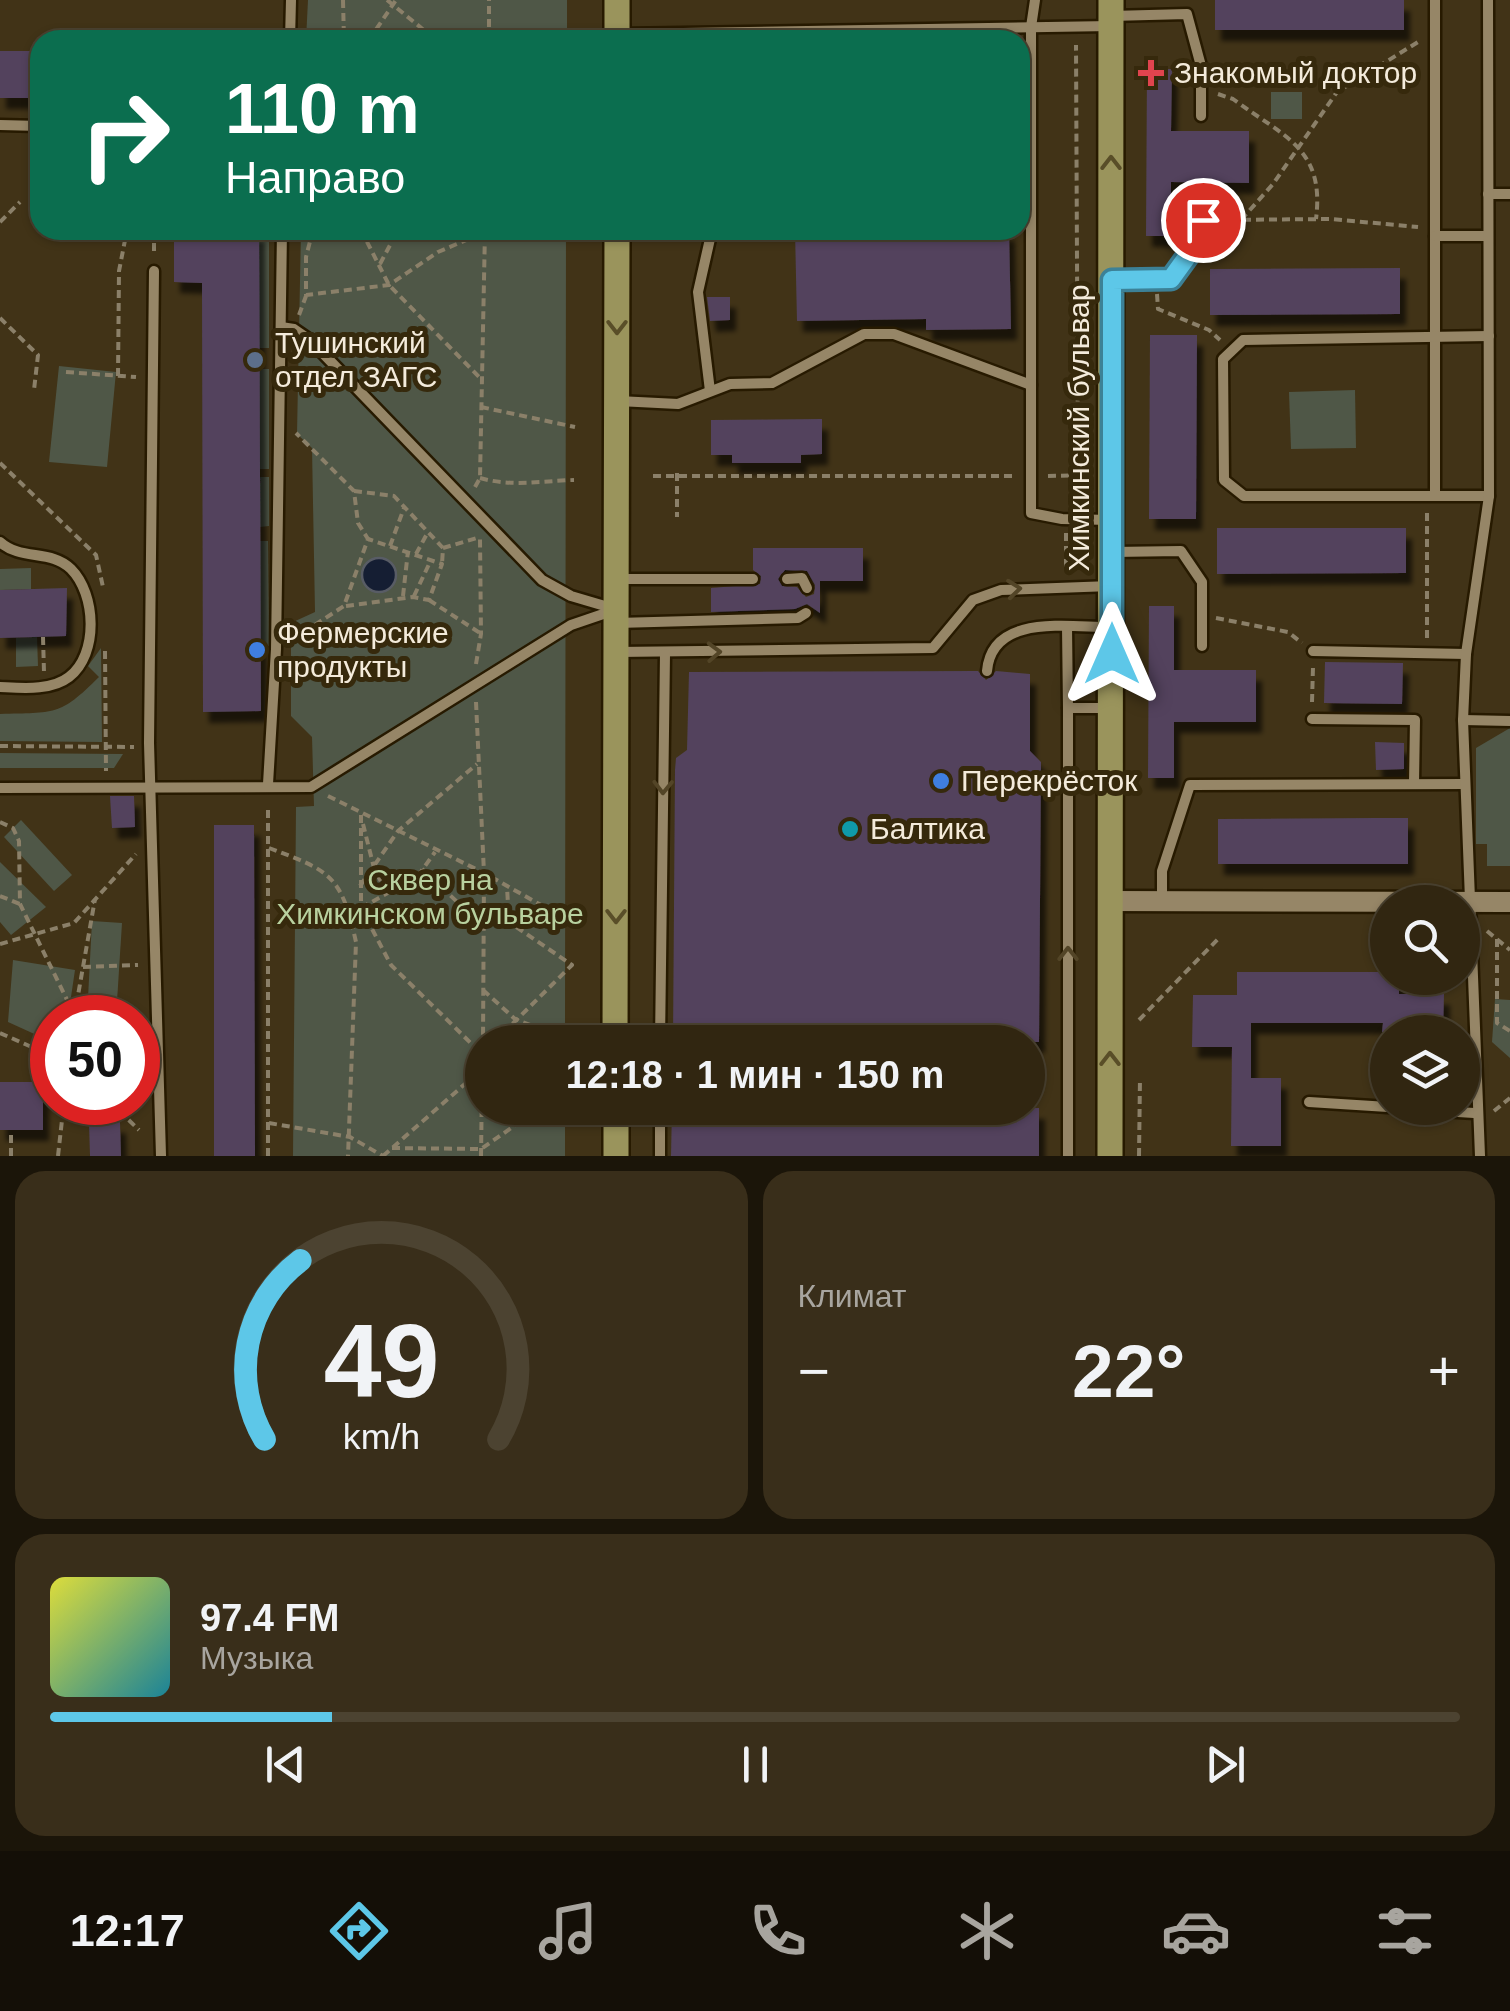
<!DOCTYPE html>
<html lang="ru">
<head>
<meta charset="utf-8">
<style>
  body { margin:0; font-family:Arial,sans-serif; background:#392e1a; color:#f1f3f6; height:100vh; display:flex; flex-direction:column; font-size:38px; white-space:nowrap }
  * { box-sizing:border-box; margin:0 }
  p { font-size:32px; color:#a8a59f }
  .icon { flex:none; width:55px; height:55px; fill:none; stroke:currentColor; stroke-width:2; stroke-linecap:round; stroke-linejoin:round }
  .map { position:relative; height:1156px; overflow:hidden }
  .drawer { display:flex; flex-direction:column; gap:15px; padding:15px; background:#1b1509; flex:1 }
  .drawer>* { flex:none }
  .banner { position:absolute; left:30px; top:30px; width:1000px; height:210px; border-radius:30px; box-shadow:0 2px 8px #0004,0 0 0 2px #4c4331; background:#0b6e4f; color:#fff; overflow:hidden }
  .controls { position:absolute; left:1370px; top:885px; display:grid; gap:20px }
  .controls a { display:grid; place-items:center; width:110px; height:110px; border-radius:50%; background:#312611; box-shadow:0 2px 8px #0004,0 0 0 2px #4c4331; font-size:50px }
  .speed { position:absolute; left:30px; top:995px; display:flex; gap:20px; font-size:50px; font-weight:700; text-align:center }
  .speed>* { display:grid; place-content:center; width:130px; height:130px; border-radius:50%; background:#312611; box-shadow:0 2px 8px #0004,0 0 0 2px #4c4331; line-height:1 }
  .speed .limit { border:15px solid #d22; background:#fff; color:#111 }
  .pin { position:absolute; display:grid; place-items:center; width:85px; height:85px; color:#fff; margin:-42px; border:5px solid #fff; border-radius:50%; box-shadow:0 2px 10px #0007 }
  .me { position:absolute; width:110px; margin:-55px; rotate:0deg; stroke-linejoin:round; filter:drop-shadow(0 0 8px #0008) }
  .turn { display:flex; align-items:center; gap:35px; height:210px; padding:0 30px; font-size:45px }
  .turn .icon { width:130px; height:130px; stroke-width:2.5 }
  .turn b { display:block; font-size:70px; line-height:85px }
  .big { font-size:75px; font-weight:700; line-height:1.1 }
  .drawer .widget { flex:1; display:flex; flex-direction:column; justify-content:center; gap:15px; min-width:0; padding:0 35px; border-radius:30px; background:#392e1a }
  .drawer .dial { align-items:center; gap:0 }
  .dial svg { height:260px; overflow:visible; fill:none; stroke:#4c4331; stroke-width:7; stroke-linecap:round; text-anchor:middle }
  .dial text { fill:#f1f3f6; stroke:none }
  .song { display:flex; align-items:center; gap:30px }
  .cover { width:120px; height:120px; border-radius:15px; background:linear-gradient(135deg,hsl(60 70% 55%),hsl(190 70% 35%)) }
  .played { height:10px; border-radius:5px; background:linear-gradient(90deg,#5dc7e8 20%,#4c4331 20%) }
  .keys { display:flex; justify-content:space-around; direction:ltr }
  .heat { display:flex; justify-content:space-between; align-items:center; font-size:55px; direction:ltr }
  .drawer .tiles { flex:1; display:grid; gap:15px; grid-template-columns:1fr 1fr }
  .widget:last-child { grid-column:span 2 }
  .trip { position:absolute; left:465px; top:1025px; width:580px; height:100px; border-radius:50px; background:#312611; box-shadow:0 2px 8px #0004,0 0 0 2px #4c4331; font-weight:700; line-height:100px; text-align:center }
  .menu { display:flex; height:160px; justify-content:space-around; align-items:center; background:#140f07; color:#a8a59f }
  .menu .icon { width:70px; height:70px }
  .menu .active { color:#5dc7e8 }
  .menu b { font-size:45px; color:#f1f3f6 }
  .map>svg:first-child { display:block }
  .green { fill:#4f5747 }
  .water { fill:#151e33; stroke:#585c65; stroke-width:2.5 }
  .building { fill:#52435d; fill-rule:evenodd; filter:url(#shadow) }
  .lines { fill:none; stroke-linecap:round; stroke-linejoin:round }
  .service-casing { stroke:#271a00; stroke-width:15 }
  .minor-casing { stroke:#271a00; stroke-width:25 }
  .secondary-casing { stroke:#271a00; stroke-width:30 }
  .path { stroke:#8b8069; stroke-width:4; stroke-dasharray:8 5; stroke-linecap:butt }
  .service { stroke:#968667; stroke-width:10 }
  .minor { stroke:#968667; stroke-width:20 }
  .secondary { stroke:#9a945c; stroke-width:25 }
  .oneway { stroke:#594e28 }
  .oneway2 { stroke:#534527 }
  .route-casing { stroke:#3c8197; stroke-width:25 }
  .route { stroke:#5dc7e8; stroke-width:18 }
  .health-dot { fill:#e0444e; stroke:#36290c; stroke-width:4 }
  .service-dot { fill:#5c6f8a; stroke:#36290c; stroke-width:4 }
  .shop-dot { fill:#3f7fe0; stroke:#36290c; stroke-width:4 }
  .culture-dot { fill:#0f9aa8; stroke:#36290c; stroke-width:4 }
  .labels { text-anchor:middle; stroke-width:10; stroke-linejoin:round; paint-order:stroke }
  .poi-label { font-size:30px; fill:#f4ebdb; stroke:#36290c; text-anchor:start }
  .street-label { font-size:30px; fill:#f4ebdb; stroke:#36290c }
  .park-label { font-size:30px; fill:#b8d19f; stroke:#36290c }
</style>
</head>
<body>
<div class="map">
<svg width="1510" height="1156" viewBox="0 0 1510 1156">
  <defs>
    <filter id="shadow"><feDropShadow dx="6" dy="11" stdDeviation="2.5" flood-color="#0009"/></filter>
  </defs>
  <rect width="100%" height="100%" fill="#413317"/>
  <g class="green">
    <polygon points="308,0 567,0 567,40 306,40"/>
    <rect x="1271" y="92" width="31" height="27"/>
    <rect x="259" y="230" width="10" height="118"/>
    <polygon points="301,230 566,230 565,1042 482,1042 482,1108 565,1108 565,1156 293,1156 296,807 314,806 312,737 291,716 291,623 315,612 312,448 297,434"/>
    <polygon points="59,366 116,372 107,467 49,462"/>
    <polygon points="259,369 269,369 269,469 260,469"/>
    <polygon points="1355,390 1356,448 1291,449 1289,392"/>
    <polygon points="260,477 269,477 269,526 260,527"/>
    <polygon points="260,541 268,541 269,646 260,646"/>
    <polygon points="31,568 31,589 0,590 0,569"/>
    <polygon points="37,637 38,666 16,667 16,638"/>
    <path d="M 101,648 L 102,742 L 0,741 L 0,714 C 55,712 59,717 99,677 L 88,666 Z"/>
    <polygon points="1510,728 1510,866 1487,866 1487,844 1476,844 1476,748"/>
    <polygon points="0,753 123,754 114,768 0,768"/>
    <polygon points="21,820 72,875 54,891 4,837"/>
    <polygon points="0,862 46,907 11,935 0,922"/>
    <polygon points="92,921 122,923 116,1017 87,1017"/>
    <polygon points="13,960 75,970 68,1017 52,1018 52,1042 8,1022"/>
    <polygon points="1495,999 1510,1000 1510,1058 1492,1042"/>
  </g>
  <circle class="water" cx="379" cy="575" r="17"/>
  <g class="building">
    <rect x="1215" y="0" width="189" height="30"/>
    <rect x="0" y="51" width="40" height="47"/>
    <polygon points="1147,69 1172,69 1171,131 1249,131 1249,183 1171,182 1171,236 1146,236"/>
    <polygon points="174,230 259,230 261,711 203,712 202,283 174,282"/>
    <polygon points="795,230 1009,230 1011,329 926,330 926,319 797,321"/>
    <polygon points="1400,268 1400,314 1210,315 1210,269"/>
    <polygon points="707,297 730,297 730,320 710,321"/>
    <polygon points="1150,335 1197,335 1196,519 1149,519"/>
    <polygon points="822,419 822,454 801,455 801,463 732,463 732,455 711,455 711,420"/>
    <polygon points="1217,528 1406,528 1406,573 1217,574"/>
    <path d="M 753,548 L 863,548 L 863,581 L 820,581 L 820,613 L 807,604 L 795,609 L 711,612 L 711,588 L 760,584 L 761,576 L 753,570 ZM 785,570 L 807,571 L 815,585 L 814,594 L 806,597 L 797,587 L 782,586 L 778,579 Z"/>
    <polygon points="67,588 66,636 0,638 0,590"/>
    <polygon points="1149,606 1174,606 1174,670 1256,670 1256,722 1174,722 1174,778 1148,778"/>
    <polygon points="1325,662 1403,663 1402,704 1324,703"/>
    <polygon points="978,671 986,680 996,671 1030,674 1030,751 1041,762 1039,1042 673,1042 675,770 676,758 687,750 689,672"/>
    <polygon points="1375,742 1404,743 1404,769 1376,770"/>
    <polygon points="110,796 134,796 135,827 112,828"/>
    <polygon points="1376,818 1408,818 1408,864 1218,864 1218,819"/>
    <polygon points="214,825 254,825 255,1156 214,1156"/>
    <polygon points="1237,972 1388,972 1388,978 1399,978 1399,994 1444,994 1443,1032 1382,1032 1383,1023 1251,1023 1251,1078 1281,1078 1281,1146 1231,1146 1232,1047 1192,1047 1193,995 1237,995"/>
    <rect x="0" y="1082" width="43" height="48"/>
    <polygon points="672,1108 1039,1108 1039,1156 671,1156"/>
    <polygon points="120,1122 121,1156 90,1156 89,1123"/>
  </g>
  <g class="lines">
    <g class="service-casing">
      <g id="service">
        <polyline points="1035,0 1031,27 1031,513 1062,519 1112,520"/>
        <polyline points="1435,0 1435,494"/>
        <polyline points="1111,16 1187,14 1201,66 1201,116"/>
        <polyline points="618,34 1111,26"/>
        <polyline points="290,40 291,0"/>
        <polyline points="0,125 40,126"/>
        <polyline points="1488,194 1510,194"/>
        <polyline points="1435,236 1488,236"/>
        <polyline points="154,271 149,743 161,1156"/>
        <polyline points="1112,280 1171,279 1191,250 1203,220"/>
        <polyline points="281,327 294,329 310,340 542,580 571,596 615,609"/>
        <polyline points="1489,336 1243,340 1223,359 1224,480 1244,496 1489,496"/>
        <polyline points="710,391 698,292 712,230"/>
        <polyline points="618,401 678,404 730,384 772,383 864,334 894,334 1031,385"/>
        <path d="M 0,542 C 21,561 51,549 71,569 C 96,594 99,654 69,677 C 51,691 22,688 0,687"/>
        <polyline points="1113,552 1181,551 1202,582 1202,646"/>
        <polyline points="619,579 753,579"/>
        <polyline points="787,579 802,578 807,588"/>
        <polyline points="617,623 798,618 806,613"/>
        <polyline points="1067,627 1068,708"/>
        <polyline points="1313,651 1466,654"/>
        <polyline points="617,652 933,648 973,600 1001,590 1111,586"/>
        <path d="M 987,671 C 992,614 1066,627 1109,627"/>
        <polyline points="1312,719 1415,720 1414,783"/>
        <polyline points="1463,720 1510,721"/>
        <polyline points="268,784 276,649 282,230"/>
        <polyline points="0,788 311,787 571,625 615,610"/>
        <polyline points="1162,901 1162,871 1190,785 1464,784"/>
        <polyline points="660,1042 665,654"/>
        <polyline points="1309,1102 1388,1107"/>
        <polyline points="1394,1108 1474,1113"/>
        <polyline points="660,1156 660,1108"/>
        <polyline points="1068,1156 1068,708 1110,708"/>
        <polyline points="1480,1156 1463,720 1466,654 1489,496 1488,0"/>
      </g>
    </g>
    <g class="minor-casing">
      <polyline id="minor" points="1111,901 1510,902"/>
    </g>
    <g class="secondary-casing">
      <g id="secondary">
        <polyline points="617,40 617,0"/>
        <polyline points="615,1042 617,230"/>
        <polyline points="616,1156 616,1108"/>
        <polyline points="1110,1156 1111,0"/>
      </g>
    </g>
    <g class="path">
      <polyline points="343,0 344,40"/>
      <polyline points="387,0 436,40"/>
      <polyline points="369,40 396,0"/>
      <polyline points="489,40 489,0"/>
      <polyline points="1215,81 1351,80"/>
      <path d="M 1218,94 L 1233,99 C 1284,137 1325,148 1316,219"/>
      <polyline points="1217,220 1331,219 1418,227"/>
      <polyline points="1241,220 1273,184 1337,92 1418,42"/>
      <polyline points="0,222 20,202"/>
      <polyline points="154,230 154,255"/>
      <polyline points="313,230 306,257 306,295 389,285 438,252 485,232"/>
      <polyline points="361,230 389,285 482,380"/>
      <polyline points="454,230 459,241"/>
      <polyline points="380,264 398,230"/>
      <polyline points="1157,294 1158,309 1209,330 1220,340"/>
      <polyline points="299,315 306,296"/>
      <polyline points="0,318 38,355 34,390"/>
      <polyline points="66,372 136,377"/>
      <polyline points="118,376 119,271 127,230"/>
      <polyline points="481,407 575,427"/>
      <polyline points="0,463 96,555 103,587"/>
      <polyline points="677,473 677,517"/>
      <polyline points="653,476 1013,476"/>
      <polyline points="1048,476 1088,475"/>
      <path d="M 480,478 C 512,487 540,481 574,480"/>
      <polyline points="475,487 480,478 485,230"/>
      <polyline points="354,491 394,496 443,548 442,564"/>
      <polyline points="1072,505 1078,476 1076,45"/>
      <polyline points="1427,513 1427,638"/>
      <polyline points="390,546 404,508"/>
      <polyline points="443,548 477,538"/>
      <polyline points="416,554 428,532"/>
      <polyline points="1066,567 1066,533"/>
      <polyline points="403,596 408,551"/>
      <polyline points="414,596 431,560"/>
      <polyline points="429,600 480,633"/>
      <polyline points="346,606 413,597 429,600 442,564 368,539"/>
      <polyline points="1216,618 1288,632 1302,643"/>
      <polyline points="43,637 44,672"/>
      <polyline points="293,639 344,606 368,539 358,523 354,491 296,433"/>
      <polyline points="105,651 106,771"/>
      <polyline points="476,664 481,634 480,539"/>
      <polyline points="476,702 484,873 483,1042"/>
      <polyline points="1312,702 1313,667"/>
      <polyline points="0,746 134,747"/>
      <polyline points="328,796 484,873 573,923"/>
      <polyline points="361,815 361,908 391,965 482,1054"/>
      <polyline points="0,822 13,828 19,841 20,904 74,1014"/>
      <polyline points="363,824 374,868 387,893"/>
      <path d="M 269,848 C 330,871 341,874 356,942 L 348,1156"/>
      <polyline points="422,869 483,926"/>
      <polyline points="360,886 398,831 477,764"/>
      <polyline points="0,896 20,904"/>
      <polyline points="361,908 418,876 435,852"/>
      <polyline points="1487,931 1510,950"/>
      <polyline points="1497,939 1497,1023 1510,1031"/>
      <polyline points="0,944 74,923 136,854"/>
      <polyline points="83,967 138,965"/>
      <polyline points="483,990 515,1019 573,1042"/>
      <polyline points="74,1018 95,899"/>
      <polyline points="1139,1020 1218,939"/>
      <polyline points="0,1033 52,1056"/>
      <polyline points="494,1042 572,965 509,922 507,887"/>
      <polyline points="110,1102 139,1130"/>
      <polyline points="1494,1111 1510,1098"/>
      <polyline points="269,1123 350,1137 383,1156"/>
      <polyline points="392,1148 481,1149 540,1108"/>
      <polyline points="11,1156 11,1130"/>
      <polyline points="58,1156 64,1102"/>
      <polyline points="268,1156 268,806"/>
      <polyline points="383,1156 482,1069"/>
      <polyline points="481,1156 482,1084"/>
      <polyline points="1139,1156 1140,1078"/>
    </g>
    <use href="#service" class="service"/>
    <use href="#minor" class="minor"/>
    <use href="#secondary" class="secondary"/>
  </g>
  <defs><path id="oneway-chevron" d="M-2-3.5L2.5 0L-2 3.5" fill="none" stroke-width="1.6" stroke-linecap="round" stroke-linejoin="round" transform="scale(2.5)"/></defs>
  <g class="oneway">
    <use href="#oneway-chevron" transform="translate(1111 163) rotate(-90)"/>
    <use href="#oneway-chevron" transform="translate(617 327) rotate(90)"/>
    <use href="#oneway-chevron" transform="translate(616 916) rotate(90)"/>
    <use href="#oneway-chevron" transform="translate(1110 1059) rotate(-90)"/>
  </g>
  <g class="oneway2">
    <use href="#oneway-chevron" transform="translate(1014 589) rotate(-6)"/>
    <use href="#oneway-chevron" transform="translate(714 652) rotate(-2)"/>
    <use href="#oneway-chevron" transform="translate(663 787) rotate(91)"/>
    <use href="#oneway-chevron" transform="translate(1068 954) rotate(-90)"/>
  </g>
  <g class="lines">
    <g class="route-casing">
      <polyline id="route" points="1112,654 1112,280 1171,279 1192,250 1203,220"/>
    </g>
    <use href="#route" class="route"/>
  </g>
  <path class="health-dot" d="M1146 58h10v10h10v10h-10v10h-10v-10h-10v-10h10z"/>
  <circle class="service-dot" cx="255" cy="360" r="10"/>
  <g class="shop-dot">
    <circle cx="257" cy="650" r="10"/>
    <circle cx="941" cy="781" r="10"/>
  </g>
  <circle class="culture-dot" cx="850" cy="829" r="10"/>
  <g class="labels">
    <g class="poi-label">
      <text x="1174" y="83">Знакомый доктор</text>
      <text x="275" y="353">Тушинский<tspan x="275" dy="34">отдел ЗАГС</tspan></text>
      <text x="277" y="643">Фермерские<tspan x="277" dy="34">продукты</tspan></text>
      <text x="961" y="791">Перекрёсток</text>
      <text x="870" y="839">Балтика</text>
    </g>
    <g class="street-label">
      <text transform="translate(1079 428) rotate(-90)" y="10">Химкинский бульвар</text>
    </g>
    <g class="park-label">
      <text x="430" y="890">Сквер на<tspan x="430" dy="34">Химкинском бульваре</tspan></text>
    </g>
  </g>
</svg>
<div class="controls">
<a><svg class="icon" aria-label="search" viewBox="0 0 24 24"><circle cx="10" cy="10" r="6"/><path d="M15 15l6 6"/></svg></a>
<a><svg class="icon" aria-label="layers" viewBox="0 0 24 24"><path d="M12 4l9 5-9 5-9-5zM3 14l9 5 9-5"/></svg></a>
</div>
<div class="speed"><div class="limit">50</div></div>
<div class="pin" style="left:1203px;top:220px;background:#d93025"><svg class="icon" aria-label="arrive" viewBox="0 0 24 24"><path d="M6 21V4h12l-3 4 3 4H6"/></svg></div>
<svg class="me" style="left:1112px;top:654px" viewBox="-20 -20 40 40"><path d="M0-17L14 15 0 8-14 15z" fill="#5dc7e8" stroke="#fff" stroke-width="4"/></svg>
<div class="trip">12:18 · 1 мин · 150 m</div>
<div class="banner">
<div class="turn"><svg class="icon" aria-label="right" viewBox="0 0 24 24"><path d="M7 20v-9h11M14 6l5 5-5 5"/></svg><div><b>110 m</b>Направо</div></div>
</div>
</div>
<section class="drawer">
<div class="tiles">
<div class="widget dial"><svg viewBox="0 0 100 80">
<path d="M14 69A42 42 0 1 1 86 69"/>
<path d="M14 69A42 42 0 0 1 25 14" stroke="#5dc7e8"/>
<text x="50" y="56" font-size="32" font-weight="700">49</text>
<text x="50" y="72" font-size="11">km/h</text>
</svg></div>
<div class="widget"><p>Климат</p>
<div class="heat"><a>−</a><b class="big">22°</b><a>+</a></div>
</div>
<div class="widget">
<div class="song"><i class="cover"></i><div><b>97.4 FM</b><p>Музыка</p></div></div>
<div class="played"></div>
<div class="keys"><svg class="icon" aria-label="previous" viewBox="0 0 24 24"><path d="M18 5L8 12l10 7zM5 5v14"/></svg><svg class="icon" aria-label="pause" viewBox="0 0 24 24"><path d="M8 5v14M16 5v14"/></svg><svg class="icon" aria-label="next" viewBox="0 0 24 24"><path d="M6 5l10 7-10 7zM19 5v14"/></svg></div>
</div>
</div>
</section>
<nav class="menu">
<b>12:17</b>
<svg class="icon active" aria-label="directions" viewBox="0 0 24 24"><path d="M12 3l9 9-9 9-9-9zM9 14v-3h6M13 9l2 2-2 2"/></svg>
<svg class="icon" aria-label="music" viewBox="0 0 24 24"><path d="M9 18V5l10-2v13"/><circle cx="6" cy="18" r="3"/><circle cx="16" cy="16" r="3"/></svg>
<svg class="icon" aria-label="phone" viewBox="0 0 24 24"><path d="M5 4h4l2 5-3 2q2 4 5 5l2-3 5 2v4C11 20 4 13 5 4z"/></svg>
<svg class="icon" aria-label="climate" viewBox="0 0 24 24"><path d="M12 3v18M4 7l16 10M4 17L20 7"/></svg>
<svg class="icon" aria-label="car" viewBox="0 0 24 24"><path d="M5 17H2v-5l4-1 3-4h7l3 4 3 1v5h-3M9 17h6M6 11h13"/><circle cx="7" cy="17" r="2"/><circle cx="17" cy="17" r="2"/></svg>
<svg class="icon" aria-label="filters" viewBox="0 0 24 24"><path d="M4 7h16M4 17h16"/><circle cx="9" cy="7" r="2"/><circle cx="15" cy="17" r="2"/></svg>
</nav>
</body>
</html>
